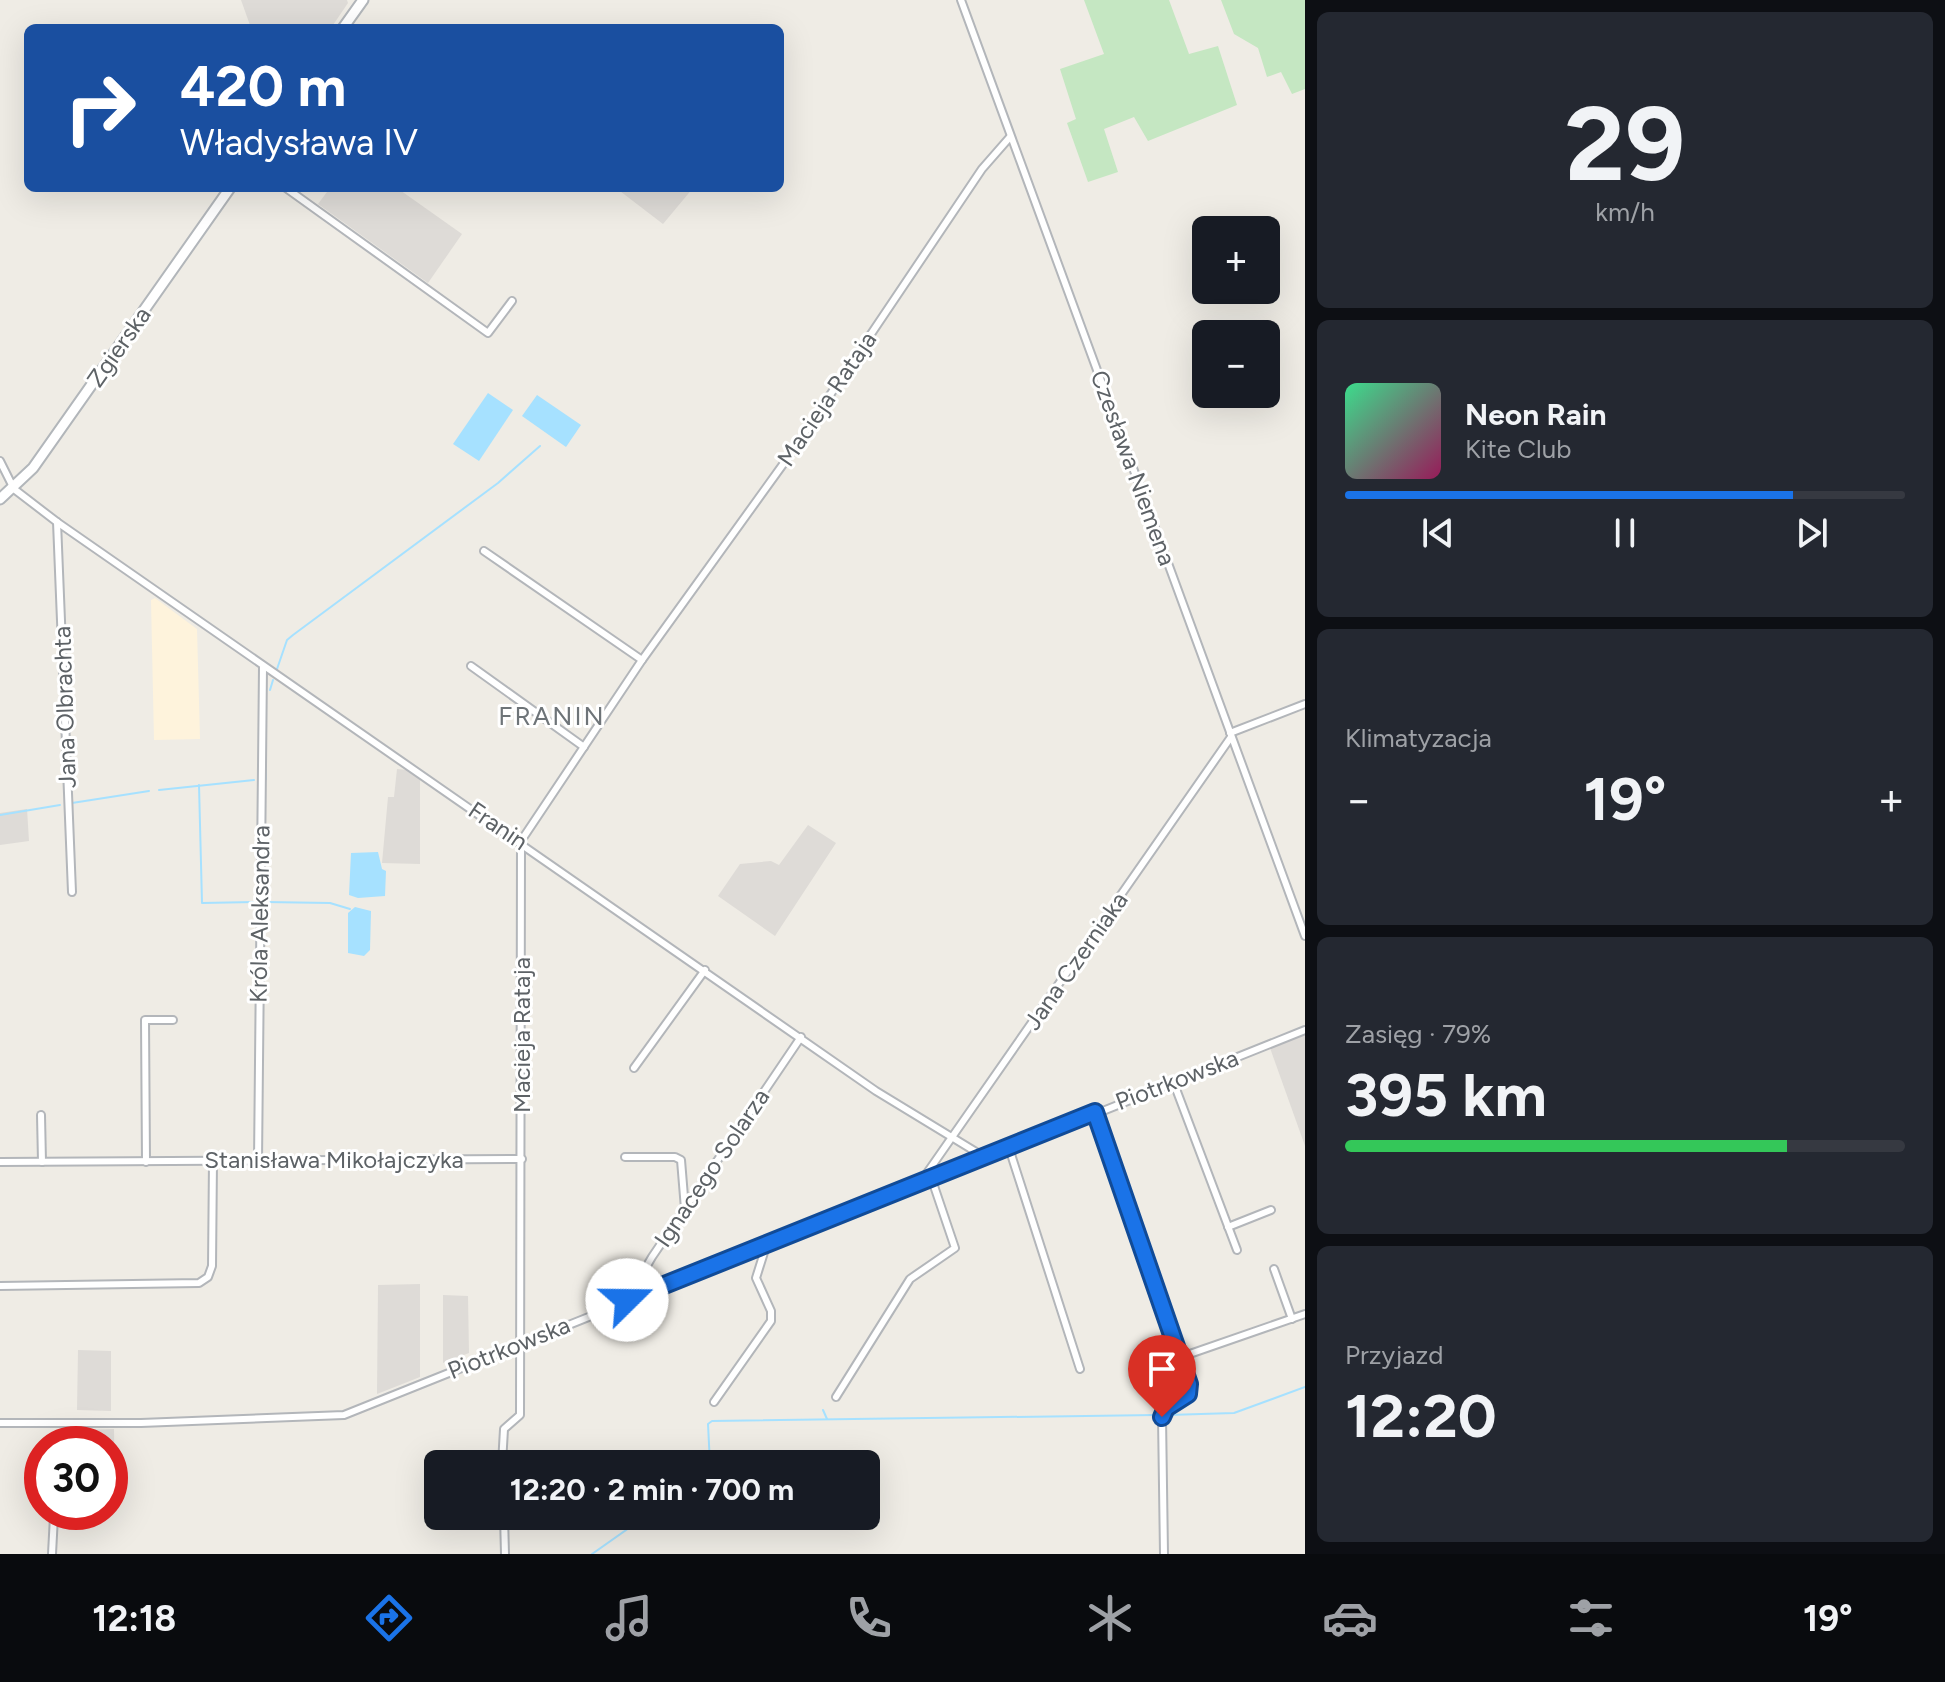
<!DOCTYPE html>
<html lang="pl">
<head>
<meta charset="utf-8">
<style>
  body { margin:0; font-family:Figtree,sans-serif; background:#242831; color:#f1f3f6; height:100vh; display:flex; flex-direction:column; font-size:30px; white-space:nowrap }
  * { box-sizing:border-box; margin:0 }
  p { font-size:26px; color:#9ea1a6 }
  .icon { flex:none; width:44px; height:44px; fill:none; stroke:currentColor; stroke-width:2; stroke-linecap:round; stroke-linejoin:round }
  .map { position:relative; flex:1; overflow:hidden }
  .drawer { display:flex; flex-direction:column; gap:12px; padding:12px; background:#0d0f14; width:640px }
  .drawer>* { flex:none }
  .guide { position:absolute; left:24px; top:24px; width:760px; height:168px; border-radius:12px; box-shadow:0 8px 32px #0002; background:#1a4fa0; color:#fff; overflow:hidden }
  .buttons { position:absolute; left:1192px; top:216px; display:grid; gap:16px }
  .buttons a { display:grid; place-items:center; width:88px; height:88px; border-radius:12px; background:#171b24; box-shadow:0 8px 32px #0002; font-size:40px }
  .speed { position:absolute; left:24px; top:1426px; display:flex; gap:16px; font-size:40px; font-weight:700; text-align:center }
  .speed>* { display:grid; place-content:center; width:104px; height:104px; border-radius:50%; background:#171b24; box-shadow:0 8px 32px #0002; line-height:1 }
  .speed .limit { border:12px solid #d22; background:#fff; color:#111 }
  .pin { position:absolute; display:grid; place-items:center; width:68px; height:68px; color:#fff; margin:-82px -34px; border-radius:50% 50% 50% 0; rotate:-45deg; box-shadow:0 0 8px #0007 }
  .pin .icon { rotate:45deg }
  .me { position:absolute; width:88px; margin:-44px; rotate:68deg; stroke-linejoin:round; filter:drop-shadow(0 0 6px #0008) }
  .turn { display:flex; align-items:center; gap:28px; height:168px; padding:0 24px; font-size:36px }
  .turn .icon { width:104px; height:104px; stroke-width:2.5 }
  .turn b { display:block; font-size:56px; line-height:68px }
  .big { font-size:60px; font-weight:700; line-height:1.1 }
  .drawer .tile { flex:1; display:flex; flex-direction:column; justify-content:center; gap:12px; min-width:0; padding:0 28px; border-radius:12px; background:#242831 }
  .drawer .dial { align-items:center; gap:0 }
  .dial b { font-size:104px; line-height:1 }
  .song { display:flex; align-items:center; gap:24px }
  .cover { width:96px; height:96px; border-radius:12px; background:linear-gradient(135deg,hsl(150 70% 55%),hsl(330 70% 35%)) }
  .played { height:8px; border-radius:4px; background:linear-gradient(90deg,#1a73e8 80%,#363941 80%) }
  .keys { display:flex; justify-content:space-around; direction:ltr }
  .heat { display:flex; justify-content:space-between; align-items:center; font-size:44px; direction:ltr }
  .charge { height:12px; border-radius:6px; background:linear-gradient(90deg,#34c759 79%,#363941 0) }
  .trip { position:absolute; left:424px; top:1450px; width:456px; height:80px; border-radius:12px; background:#171b24; box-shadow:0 8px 32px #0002; font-weight:700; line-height:80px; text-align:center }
  .tab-bar { display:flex; height:128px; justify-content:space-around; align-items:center; background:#090b0e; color:#9ea1a6 }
  .tab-bar .icon { width:56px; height:56px }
  .tab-bar .on { color:#1a73e8 }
  .tab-bar b { font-size:36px; color:#f1f3f6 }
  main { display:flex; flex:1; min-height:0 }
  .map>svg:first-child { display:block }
  .commercial { fill:#fef3dc }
  .industrial { fill:#dedbd7 }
  .green { fill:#c5e7c2 }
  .water { fill:#a6e1ff }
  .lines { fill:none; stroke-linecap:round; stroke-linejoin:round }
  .stream { stroke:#a6e1ff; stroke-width:2 }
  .minor-casing { stroke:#b3b6ba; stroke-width:10 }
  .secondary-casing { stroke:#b2b6ba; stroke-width:13 }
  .minor { stroke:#fff; stroke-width:6 }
  .secondary { stroke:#fff; stroke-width:9 }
  .route-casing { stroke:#114b97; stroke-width:20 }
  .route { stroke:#1a73e8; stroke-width:14 }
  .labels { text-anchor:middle; stroke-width:6; stroke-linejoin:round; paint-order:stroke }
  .street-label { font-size:24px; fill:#5d6266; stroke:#fff }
  .neighbourhood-label { font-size:26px; letter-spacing:2px; fill:#6e7478; stroke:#fff }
</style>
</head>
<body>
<main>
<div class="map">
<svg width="1305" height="1554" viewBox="0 0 1305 1554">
  <rect width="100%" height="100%" fill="#efece5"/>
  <polygon class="commercial" points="155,598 197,629 200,739 154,740 151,600"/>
  <g class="industrial">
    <polygon points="241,0 347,0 348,3 331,28 251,28"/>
    <polygon points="330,188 397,188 462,234 428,283 318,204"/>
    <polygon points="616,188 693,188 663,224"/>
    <polygon points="397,769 408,770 420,779 420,864 382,863 388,797 394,797"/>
    <polygon points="27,809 29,841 0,845 0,813"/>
    <polygon points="808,825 836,843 775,936 718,896 740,864 771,861 779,865"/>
    <polygon points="1305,1035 1305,1146 1270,1048"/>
    <polygon points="420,1284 420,1377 377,1394 378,1285"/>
    <polygon points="443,1295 468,1296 469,1353 443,1363"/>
    <polygon points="78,1350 111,1351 111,1411 77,1410"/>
    <polygon points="114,1429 115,1507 110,1507 110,1444 80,1444 80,1430"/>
  </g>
  <g class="green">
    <polygon points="1084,0 1169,0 1189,54 1218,46 1237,105 1148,141 1134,117 1104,129 1118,172 1088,182 1067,123 1076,119 1060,69 1104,54"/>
    <polygon points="1221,0 1305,0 1305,89 1292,94 1281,72 1267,77 1258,48 1234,34"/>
  </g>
  <g class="water">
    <polygon points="488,393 513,410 479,461 453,444"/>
    <polygon points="537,395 581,425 566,447 522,416"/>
    <polygon points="378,852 382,869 386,871 385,896 358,898 349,895 351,853"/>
    <polygon points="355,907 371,911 370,950 364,956 348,953 348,913"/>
  </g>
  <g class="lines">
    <g class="stream">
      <polyline points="277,669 287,640 293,635 498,483 540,446"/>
      <polyline points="270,690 273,680"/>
      <polyline points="265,752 266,779"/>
      <polyline points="199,785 202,903 255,902"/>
      <polyline points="159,790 254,780"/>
      <polyline points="72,803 149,791"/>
      <polyline points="0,815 60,805"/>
      <polyline points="265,902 330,903 350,909"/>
      <polyline points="823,1410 827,1419"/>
      <polyline points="1168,1415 1234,1413 1305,1387"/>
      <polyline points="710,1464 708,1424 712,1421 1155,1415"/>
      <polyline points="592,1554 646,1516"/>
    </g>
    <g class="minor-casing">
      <g id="minor">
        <polyline points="961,0 1305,936"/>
        <polyline points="286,188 488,333 512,301"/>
        <polyline points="0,461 14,489 57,522 876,1091 986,1158"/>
        <polyline points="57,522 72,892"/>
        <polyline points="484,551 642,660"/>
        <polyline points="471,666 584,747"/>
        <polyline points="1230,733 1305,704"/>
        <polyline points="634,1068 705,970"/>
        <polyline points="1173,1081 1237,1250"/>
        <polyline points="1095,1112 1189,1384 1188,1394 1166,1408 1162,1417 1164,1554"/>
        <polyline points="41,1115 42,1162"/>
        <polyline points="1009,1148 1080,1369"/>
        <polyline points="625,1157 675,1157 681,1160 685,1209"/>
        <polyline points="258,1161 263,667"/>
        <polyline points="0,1162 522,1159"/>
        <polyline points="146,1162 145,1020 173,1020"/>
        <polyline points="920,1183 1231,737"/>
        <polyline points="1228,1227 1271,1210"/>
        <polyline points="1274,1269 1292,1319"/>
        <polyline points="0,1286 199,1283 208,1277 212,1266 213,1161"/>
        <polyline points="627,1300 652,1257 801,1037"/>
        <polyline points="1181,1357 1305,1314"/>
        <polyline points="836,1397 910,1279 955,1248 932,1180"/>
        <polyline points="714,1402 771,1321 771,1311 756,1278 767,1243"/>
        <polyline points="0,1423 141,1423 344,1415 1305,1030"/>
        <polyline points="502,1464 504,1429 520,1415 521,841 642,660 789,456 982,169 1010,137"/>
        <polyline points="504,1516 505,1554"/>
        <polyline points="52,1554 54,1516"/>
      </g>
    </g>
    <g class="secondary-casing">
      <g id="secondary">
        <polyline points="343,28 363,0"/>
        <polyline points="0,499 33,468 230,188"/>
      </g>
    </g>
    <use href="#minor" class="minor"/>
    <use href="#secondary" class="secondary"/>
  </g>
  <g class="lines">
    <g class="route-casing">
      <polyline id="route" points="627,1300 1095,1112 1189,1384 1188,1394 1166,1408 1162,1417"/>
    </g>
    <use href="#route" class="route"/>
  </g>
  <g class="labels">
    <g class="street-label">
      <text transform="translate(119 347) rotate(-55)" y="8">Zgierska</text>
      <text transform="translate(827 399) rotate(-56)" y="8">Macieja Rataja</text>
      <text transform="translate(1133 468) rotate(70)" y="8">Czesława Niemena</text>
      <text transform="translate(65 707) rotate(-92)" y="8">Jana Olbrachta</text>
      <text transform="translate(498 826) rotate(34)" y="8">Franin</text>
      <text transform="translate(260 914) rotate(-89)" y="8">Króla Aleksandra</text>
      <text transform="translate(1076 961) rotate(-55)" y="8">Jana Czerniaka</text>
      <text transform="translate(522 1035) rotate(-90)" y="8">Macieja Rataja</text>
      <text transform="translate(1177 1080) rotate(-21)" y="8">Piotrkowska</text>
      <text x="334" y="1168">Stanisława Mikołajczyka</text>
      <text transform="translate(712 1168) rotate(-56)" y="8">Ignacego Solarza</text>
      <text transform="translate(509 1348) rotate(-22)" y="8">Piotrkowska</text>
    </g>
    <g class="neighbourhood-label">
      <text x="552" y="725">FRANIN</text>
    </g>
  </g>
</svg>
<div class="buttons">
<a>+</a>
<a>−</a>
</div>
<div class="speed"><div class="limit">30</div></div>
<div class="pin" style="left:1162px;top:1417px;background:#d93025"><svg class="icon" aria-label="arrive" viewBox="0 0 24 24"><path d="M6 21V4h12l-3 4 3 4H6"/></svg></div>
<svg class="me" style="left:627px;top:1300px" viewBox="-20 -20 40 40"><circle r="19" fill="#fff"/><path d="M0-13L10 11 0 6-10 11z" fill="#1a73e8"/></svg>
<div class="trip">12:20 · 2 min · 700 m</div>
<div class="guide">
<div class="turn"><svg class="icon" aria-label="right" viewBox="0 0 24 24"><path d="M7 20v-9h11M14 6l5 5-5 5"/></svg><div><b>420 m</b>Władysława IV</div></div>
</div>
</div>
<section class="drawer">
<div class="tile dial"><b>29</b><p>km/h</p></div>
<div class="tile">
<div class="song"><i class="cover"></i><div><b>Neon Rain</b><p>Kite Club</p></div></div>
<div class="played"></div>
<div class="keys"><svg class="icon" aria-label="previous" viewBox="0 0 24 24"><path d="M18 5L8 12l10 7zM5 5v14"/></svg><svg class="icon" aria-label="pause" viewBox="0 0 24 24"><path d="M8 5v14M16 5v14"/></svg><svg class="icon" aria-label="next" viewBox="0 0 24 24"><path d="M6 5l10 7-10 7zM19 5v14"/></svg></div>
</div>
<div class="tile"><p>Klimatyzacja</p>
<div class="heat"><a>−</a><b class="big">19°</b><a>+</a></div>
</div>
<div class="tile"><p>Zasięg · 79%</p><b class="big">395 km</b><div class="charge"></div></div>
<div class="tile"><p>Przyjazd</p><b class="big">12:20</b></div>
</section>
</main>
<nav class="tab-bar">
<b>12:18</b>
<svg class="icon on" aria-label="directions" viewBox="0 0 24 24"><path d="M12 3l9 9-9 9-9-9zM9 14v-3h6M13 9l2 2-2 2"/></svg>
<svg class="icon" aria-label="music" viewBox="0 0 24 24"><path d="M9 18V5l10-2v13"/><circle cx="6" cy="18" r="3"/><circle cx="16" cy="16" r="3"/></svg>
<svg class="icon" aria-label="phone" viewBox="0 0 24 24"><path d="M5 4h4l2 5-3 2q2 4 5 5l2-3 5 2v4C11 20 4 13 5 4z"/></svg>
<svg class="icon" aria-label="climate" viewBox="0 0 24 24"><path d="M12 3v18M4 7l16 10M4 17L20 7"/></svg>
<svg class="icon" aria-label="car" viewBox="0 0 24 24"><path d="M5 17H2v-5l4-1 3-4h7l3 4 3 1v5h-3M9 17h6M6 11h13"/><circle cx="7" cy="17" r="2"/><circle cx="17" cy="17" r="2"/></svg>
<svg class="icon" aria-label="filters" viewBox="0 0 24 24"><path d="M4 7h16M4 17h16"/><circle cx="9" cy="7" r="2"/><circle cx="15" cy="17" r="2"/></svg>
<b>19°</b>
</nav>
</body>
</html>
